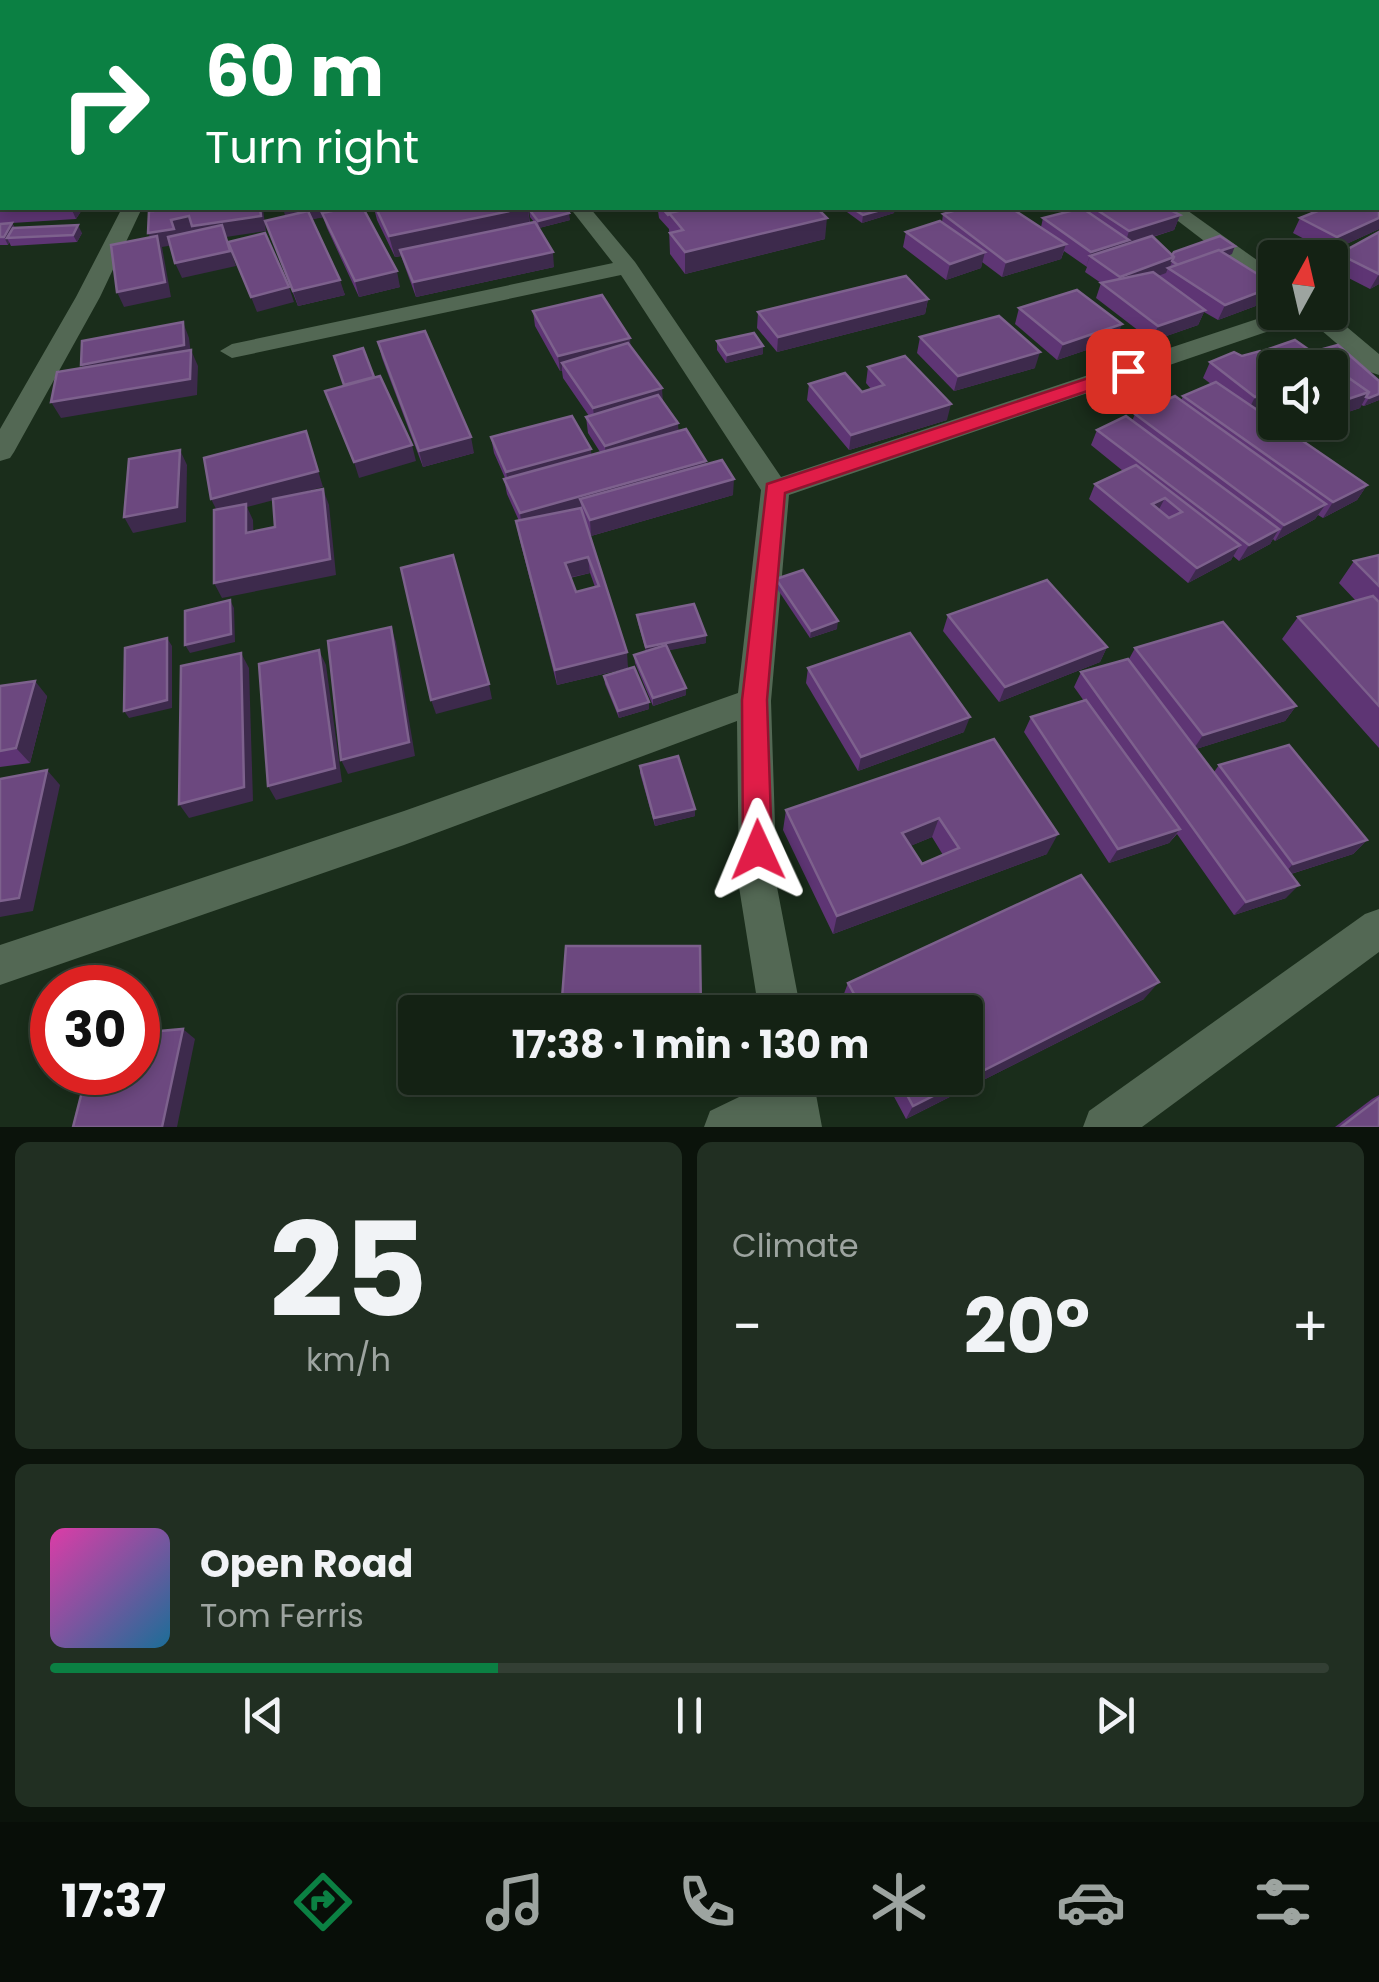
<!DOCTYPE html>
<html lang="en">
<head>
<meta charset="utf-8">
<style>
  body { margin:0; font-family:Poppins,sans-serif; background:#212f22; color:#f1f3f6; height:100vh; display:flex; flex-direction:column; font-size:38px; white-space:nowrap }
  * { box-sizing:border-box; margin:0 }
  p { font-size:32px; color:#9da4a0 }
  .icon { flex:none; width:55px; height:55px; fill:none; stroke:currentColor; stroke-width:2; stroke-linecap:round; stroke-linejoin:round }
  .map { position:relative; height:1127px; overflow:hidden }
  .side { display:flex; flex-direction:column; gap:15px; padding:15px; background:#0b130b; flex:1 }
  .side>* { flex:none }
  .hud { position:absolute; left:0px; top:0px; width:1380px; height:210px; box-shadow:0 5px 15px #0003,0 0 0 2px #333f34; background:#0b8043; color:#fff; overflow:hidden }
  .needle { width:65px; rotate:8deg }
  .tools { position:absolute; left:1258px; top:240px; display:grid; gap:20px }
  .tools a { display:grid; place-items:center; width:90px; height:90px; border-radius:10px; background:#142214; box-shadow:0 5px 15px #0003,0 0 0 2px #333f34; font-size:50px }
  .speed { position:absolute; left:30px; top:965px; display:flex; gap:20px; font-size:50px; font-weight:700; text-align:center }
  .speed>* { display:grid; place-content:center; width:130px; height:130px; border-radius:50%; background:#142214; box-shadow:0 5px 15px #0003,0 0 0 2px #333f34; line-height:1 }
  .speed .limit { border:15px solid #d22; background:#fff; color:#111 }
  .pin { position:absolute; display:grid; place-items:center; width:85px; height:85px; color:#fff; margin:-42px; border-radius:20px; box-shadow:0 5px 15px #0006 }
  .me { position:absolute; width:110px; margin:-55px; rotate:359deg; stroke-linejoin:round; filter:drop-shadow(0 0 8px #0008) }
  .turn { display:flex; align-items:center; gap:35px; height:210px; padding:0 40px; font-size:45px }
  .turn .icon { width:130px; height:130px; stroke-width:2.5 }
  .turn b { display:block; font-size:70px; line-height:85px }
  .big { font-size:75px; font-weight:700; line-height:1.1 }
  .side .tile { flex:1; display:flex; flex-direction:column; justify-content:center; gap:15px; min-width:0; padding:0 35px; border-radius:15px; background:#212f22 }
  .side .dial { align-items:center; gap:0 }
  .dial b { font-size:130px; line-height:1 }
  .song { display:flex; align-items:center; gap:30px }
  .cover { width:120px; height:120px; border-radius:15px; background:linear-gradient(135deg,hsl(320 70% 55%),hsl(200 70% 35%)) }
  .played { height:10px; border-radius:5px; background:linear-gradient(90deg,#0b8043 35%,#333f34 35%) }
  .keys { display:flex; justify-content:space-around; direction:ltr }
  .heat { display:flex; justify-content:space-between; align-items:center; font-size:55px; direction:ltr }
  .side .tiles { flex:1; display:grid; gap:15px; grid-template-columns:1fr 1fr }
  .tile:last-child { grid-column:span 2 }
  .trip { position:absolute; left:398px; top:995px; width:585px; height:100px; border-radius:10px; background:#142214; box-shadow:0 5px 15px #0003,0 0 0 2px #333f34; font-weight:700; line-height:100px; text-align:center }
  .menu { display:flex; height:160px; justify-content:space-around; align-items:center; background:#080e08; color:#9da4a0 }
  .menu .icon { width:70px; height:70px }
  .menu .current { color:#0b8043 }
  .menu b { font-size:45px; color:#f1f3f6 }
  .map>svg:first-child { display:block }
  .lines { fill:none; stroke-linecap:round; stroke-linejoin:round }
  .minor { fill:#536854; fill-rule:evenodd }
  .wall { fill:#5e3574; fill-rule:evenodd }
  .shaded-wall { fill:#3d2a4c }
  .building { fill:#6c487f; stroke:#7d618d; stroke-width:2.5; fill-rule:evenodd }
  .route { fill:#e11d48; stroke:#92132f; stroke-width:2.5 }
</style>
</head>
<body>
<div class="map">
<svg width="1379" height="1127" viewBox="0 0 1379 1127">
  <rect width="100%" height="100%" fill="#1a2d1b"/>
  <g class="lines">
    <g class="minor">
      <polygon points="407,0 423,0 425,2 409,2"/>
      <polygon points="827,0 845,0 847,2 829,2"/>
      <polygon points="1271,0 1293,0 1295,2 1273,2"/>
      <rect x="1378" y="26" width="1" height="10"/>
      <polygon points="122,208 142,208 100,297 14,452 10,458 0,461 0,429 76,297"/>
      <polygon points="570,208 590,208 635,262 781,477 1278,312 1329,312 1379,354 1379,375 1370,372 1307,318 789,495 771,701 777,887 801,1012 759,1012 739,887 737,721 404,845 0,985 0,945 404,811 738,693 761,490 621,275 232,358 220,351 232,344 613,263"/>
      <polygon points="1161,208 1184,208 1275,273 1275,291 1267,289"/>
      <polygon points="1379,909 1379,952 1142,1127 1083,1127 1089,1111 1365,914"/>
      <polygon points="769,1078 813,1078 822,1127 704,1127 710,1111 770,1082"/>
    </g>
  </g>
  <g class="wall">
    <polygon points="454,0 585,0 535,2 455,2"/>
    <polygon points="878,0 920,0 919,2 883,2"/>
    <polygon points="2,48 2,155 0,155 0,49"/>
    <polygon points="0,161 2,161 2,208 83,208 76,219 12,223 15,228 82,233 77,242 11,246 9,242 8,245 0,245"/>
    <polygon points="1379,201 1379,229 1329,252 1293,233 1300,218 1312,213 1300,208 1378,208"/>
    <polygon points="363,208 400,287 359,297 327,228 323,217 312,219 345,295 298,306 265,221 285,216"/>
    <polygon points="374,208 528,208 530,223 534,222 530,217 529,208 565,208 570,220 539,228 554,267 416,297 401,256 395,257 377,220"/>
    <polygon points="655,208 817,208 825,239 685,274 670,254 669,229 659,218 658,211"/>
    <polygon points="848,208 895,208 894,213 862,223 847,212"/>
    <polygon points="1067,208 1166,208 1180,215 1174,230 1153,237 1172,255 1232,254 1227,255 1269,301 1218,320 1204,312 1198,325 1152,341 1096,298 1101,283 1085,272 1087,267 1064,251 1061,259 1002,277 982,262 981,268 946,280 903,247 906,232 942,222 943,214 1041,227 1043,218 1072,210"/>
    <polygon points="1379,232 1379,284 1370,289 1331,269 1339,254"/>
    <polygon points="928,299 925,314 777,352 757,328 758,312"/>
    <polygon points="1019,308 1116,340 1057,360 1015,324"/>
    <path d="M 533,311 L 630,346 L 679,431 L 706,465 L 733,495 L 591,536 L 585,522 L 628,668 L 557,685 L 519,537 L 516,521 L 519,521 L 507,494 L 504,479 L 505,478 L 494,453 L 491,437 L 591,455 L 600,452 L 588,433 L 586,417 L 589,416 L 563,378 L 562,371 L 560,371 L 535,326 ZM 590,573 L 595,587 L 576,592 L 570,578 Z"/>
    <polygon points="920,337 1035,368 954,391 917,353"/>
    <polygon points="1295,340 1312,352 1338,345 1379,381 1379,400 1364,406 1361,405 1360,408 1330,418 1330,368 1275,368 1275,403 1257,409 1367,485 1357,500 1323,518 1318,515 1315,519 1275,541 1273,539 1270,544 1239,561 1233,556 1231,560 1188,583 1089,499 1095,484 1123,471 1091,445 1097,430 1126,416 1132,421 1135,414 1175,396 1181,401 1183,396 1211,384 1203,378 1210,362 1234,352 1242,356 1260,351 1264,353 1266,350"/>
    <polygon points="717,341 763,354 726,363 717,350"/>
    <polygon points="378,342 474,453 423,467 382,358"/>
    <polygon points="868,367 947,420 849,450 807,400 809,384 862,392 871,389 866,383"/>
    <polygon points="1379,555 1379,748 1282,639 1298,617 1356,601 1339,583 1354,561"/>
    <polygon points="776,579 837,629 810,638 776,587"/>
    <polygon points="637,615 706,643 668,650 686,695 653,706 635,663 634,655 646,651 638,623"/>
    <polygon points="948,615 1107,647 1100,662 999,702 943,631"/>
    <polygon points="1135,648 1296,706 1285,721 1196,749 1214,772 1219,765 1367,840 1353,854 1291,874 1286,898 1234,915 1177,834 1169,843 1109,863 1024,732 1031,717 1084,701 1074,687 1081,672 1129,659"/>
    <polygon points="808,668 964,732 858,771 806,683"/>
    <polygon points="604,676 649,702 649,709 619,718 605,684"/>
    <polygon points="0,686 47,696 30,763 0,767"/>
    <path d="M 994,739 L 1047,854 L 833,934 L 783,830 L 786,810 ZM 932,837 L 943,855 L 922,864 L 910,846 Z"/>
    <polygon points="640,766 695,809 695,816 655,826 640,773"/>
    <polygon points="848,983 1144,999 906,1119 884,1078 965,1078 965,1012 849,1012 842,999"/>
    <polygon points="560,1079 560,1078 701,1078 701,1079"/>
    <polygon points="1379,1095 1379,1127 1335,1127 1372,1099"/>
  </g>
  <g class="shaded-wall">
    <polygon points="140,0 169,0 170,2 124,2"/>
    <polygon points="228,0 279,0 280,2 229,2"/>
    <polygon points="297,0 335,0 335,2 298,2"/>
    <polygon points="461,0 526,0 526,2 462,2"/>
    <rect x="0" y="16" width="2" height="14"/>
    <polygon points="71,208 83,208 76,219"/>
    <polygon points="260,208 263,208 263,209 266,231 226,237 236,266 182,278 175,263 180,244 162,247 171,297 124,307 117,292 155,248 148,233 171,220"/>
    <polygon points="283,208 350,208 352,213 287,223"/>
    <polygon points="524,208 528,208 530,228 400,250 401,256 395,257 389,236"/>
    <polygon points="888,208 895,208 894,213 862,223 863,215"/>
    <polygon points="569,213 570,220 539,228 538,221"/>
    <polygon points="1180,215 1174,230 1090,256 1086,267 1091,252 1126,241 1129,231"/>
    <polygon points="827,218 825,239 685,274 685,252"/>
    <polygon points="1379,218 1379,229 1329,252 1337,237"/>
    <polygon points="12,223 16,230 7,238 9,242 8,245 4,237"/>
    <polygon points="78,225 82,233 77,242 73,235"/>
    <polygon points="1066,244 1061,259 1002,277 1006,262"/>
    <polygon points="1235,246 1232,254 1178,275 1181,267"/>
    <polygon points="553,252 554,267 416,297 413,282"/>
    <polygon points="985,252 981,268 946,280 950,264"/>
    <polygon points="1174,257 1169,269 1168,268 1166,273 1115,292 1120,277"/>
    <polygon points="397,271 400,287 359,297 355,281"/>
    <polygon points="1379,274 1379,284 1370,289"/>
    <polygon points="340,280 345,295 298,306 293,291"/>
    <polygon points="1275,286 1269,301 1218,320 1225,305"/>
    <polygon points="289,287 294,302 257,312 251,297"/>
    <polygon points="928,299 925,314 777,352 778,337"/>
    <polygon points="1205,310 1198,325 1152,341 1158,326"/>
    <polygon points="183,322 189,338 191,355 191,350 198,366 197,395 61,418 51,402 90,380 81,365"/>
    <polygon points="1122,324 1116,340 1057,360 1063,344"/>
    <polygon points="630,338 631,353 562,363 562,371 560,371 558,356"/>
    <polygon points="763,346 763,354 726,363 727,355"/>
    <polygon points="1040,352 1035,368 954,391 958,376"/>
    <polygon points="662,388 663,403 595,424 593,408"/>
    <polygon points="1275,390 1275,403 1247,413 1255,397"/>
    <polygon points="1369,392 1360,408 1330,418 1339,402"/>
    <polygon points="1379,394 1379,400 1364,406 1369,398"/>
    <polygon points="951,404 947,420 849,450 851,435"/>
    <polygon points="678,423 679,439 606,462 605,446"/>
    <polygon points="306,431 323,487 247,507 253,520 254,548 219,515 211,499"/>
    <polygon points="471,437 474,453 423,467 419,451"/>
    <polygon points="412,445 416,461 359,478 354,462"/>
    <polygon points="591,449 592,465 509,487 506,472"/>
    <polygon points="180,450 187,465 186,522 133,533 124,517"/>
    <polygon points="706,461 706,476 580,499 582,512 522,529 520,513"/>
    <polygon points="734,479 733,495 591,536 590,520"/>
    <polygon points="1367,485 1357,500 1323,518 1333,502"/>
    <polygon points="323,489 329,505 336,575 222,598 214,583"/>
    <polygon points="1165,498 1157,513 1152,504"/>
    <polygon points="1326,504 1315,519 1275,541 1284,525"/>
    <polygon points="1279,529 1270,544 1239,561 1249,545"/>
    <polygon points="1240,545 1231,560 1188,583 1197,568"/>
    <polygon points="588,557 590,573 567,578 565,563"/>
    <polygon points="230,600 234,608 235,642 190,653 185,645"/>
    <polygon points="838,621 837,629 810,638 811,631"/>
    <polygon points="391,627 396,642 415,756 348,774 341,760"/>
    <polygon points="706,635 706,643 647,655 646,647"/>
    <polygon points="167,638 172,646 172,708 129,718 124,711"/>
    <polygon points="1107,647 1100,662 999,702 1005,687"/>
    <polygon points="319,650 326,665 342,782 276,800 268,786"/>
    <polygon points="627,652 628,668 557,685 555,670"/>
    <polygon points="241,653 249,668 253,801 189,818 179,804"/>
    <polygon points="35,681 47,696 30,763 16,748"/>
    <polygon points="489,684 492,699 436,714 431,700"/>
    <polygon points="686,688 686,695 653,706 653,698"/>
    <polygon points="649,702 649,709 619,718 618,711"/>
    <polygon points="1296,706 1285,721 1193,750 1203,735"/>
    <polygon points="970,717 964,732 858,771 861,757"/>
    <polygon points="47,770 60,785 33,911 0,917 0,901"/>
    <polygon points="695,809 695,816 655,826 654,818"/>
    <polygon points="939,818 932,837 896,852 902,833"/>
    <polygon points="1180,829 1169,843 1109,863 1118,849"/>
    <polygon points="1058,834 1047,854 833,934 837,916"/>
    <polygon points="1367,840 1353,854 1281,877 1293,864"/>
    <polygon points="1299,885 1286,898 1234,915 1246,902"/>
    <polygon points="1159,982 1144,999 906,1119 913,1106"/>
    <polygon points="183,1029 195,1039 177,1127 162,1127"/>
  </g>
  <g class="building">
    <polygon points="67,0 86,0 86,2 48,2"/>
    <polygon points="91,0 140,0 124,2 92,2"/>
    <polygon points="326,0 399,0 401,2 309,2"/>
    <polygon points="533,0 585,0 587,2 535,2"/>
    <polygon points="893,0 917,0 909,2 898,2"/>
    <polygon points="2,48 2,69 0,69 0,49"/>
    <polygon points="0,80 2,80 2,105 0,106"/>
    <polygon points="0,117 2,117 2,140 0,141"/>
    <rect x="0" y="161" width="2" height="22"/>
    <polygon points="1,185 2,185 2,208 19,208 0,209"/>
    <polygon points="1378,201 1379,201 1379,218 1337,237 1300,218 1325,208 1378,208"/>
    <polygon points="153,208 260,208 261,216 192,226 189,216 171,220 174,229 148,233 149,211 153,211"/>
    <polygon points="347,208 363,208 397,271 355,281 322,213"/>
    <polygon points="376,208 524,208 389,236"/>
    <polygon points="533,208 565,208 569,213 538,221 529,209"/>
    <polygon points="662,208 692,208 669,213 670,214 668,215"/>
    <polygon points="692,208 817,208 827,218 685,252 670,233 683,230 669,213"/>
    <polygon points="852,208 888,208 863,215"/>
    <polygon points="963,208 1011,208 1066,244 1006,262 943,214"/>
    <polygon points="1082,208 1129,240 1091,252 1043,218"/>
    <polygon points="1094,208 1166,208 1180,215 1129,231"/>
    <polygon points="308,211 340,280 293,291 265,221"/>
    <polygon points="940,221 985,252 950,264 906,232"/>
    <polygon points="535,222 553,252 413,282 400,250"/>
    <polygon points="12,223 4,237 0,237 0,224"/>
    <polygon points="78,225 73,235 7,238 13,228"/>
    <polygon points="222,225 230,251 175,263 168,237"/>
    <polygon points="1379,232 1379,274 1339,254"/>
    <polygon points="265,233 289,287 251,297 228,242"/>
    <polygon points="157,236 165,282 117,292 111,245"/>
    <polygon points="1152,236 1174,257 1120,277 1090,256"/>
    <polygon points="1220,236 1235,246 1178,265 1172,261 1174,257 1172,255 1174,252"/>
    <polygon points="1219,250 1275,285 1275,286 1225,305 1168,268"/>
    <polygon points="1153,272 1205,310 1158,326 1101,283"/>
    <polygon points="906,276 928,299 778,337 758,312"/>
    <polygon points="1077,290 1122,324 1063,344 1019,308"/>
    <polygon points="602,295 630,338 558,356 533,311"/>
    <polygon points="999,316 1040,352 958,376 920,337"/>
    <polygon points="183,322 184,345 81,365 82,341"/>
    <polygon points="425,331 471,437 419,451 378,342"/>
    <polygon points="754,333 763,346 727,355 717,341"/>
    <polygon points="1295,340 1369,392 1339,402 1330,396 1330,368 1291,368 1266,350"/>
    <polygon points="628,343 662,388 593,408 562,363"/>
    <polygon points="1338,345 1379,381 1379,394 1369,398 1366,397 1369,392 1312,352"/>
    <polygon points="363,348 374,377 344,385 334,356"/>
    <polygon points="191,350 190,379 51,402 57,372"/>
    <polygon points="1260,351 1284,368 1275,368 1275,390 1255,397 1210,362 1234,352 1242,356"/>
    <polygon points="905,356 951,404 851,435 809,384 845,373 862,392 884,385 868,367"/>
    <polygon points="380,376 412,445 354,462 325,391"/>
    <polygon points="1216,382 1275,422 1367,485 1333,502 1183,396"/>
    <polygon points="658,395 678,423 605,446 586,417"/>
    <polygon points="1175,396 1326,504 1284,525 1135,414"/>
    <polygon points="572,416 591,449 506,472 491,437"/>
    <polygon points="1126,416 1279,529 1249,545 1097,430"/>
    <polygon points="686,429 706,461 520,513 504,479"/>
    <polygon points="306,431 318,471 211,499 204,458"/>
    <polygon points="180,450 177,507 124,517 129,459"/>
    <polygon points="722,460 734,479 590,520 580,499"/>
    <path d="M 1136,465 L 1240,545 L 1197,568 L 1095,484 ZM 1165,498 L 1182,512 L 1169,518 L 1152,504 Z"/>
    <polygon points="323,489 330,559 214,583 214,510 246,504 246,533 275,527 273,499"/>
    <path d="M 581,508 L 627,652 L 555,670 L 516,521 ZM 588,557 L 599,586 L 576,592 L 565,563 Z"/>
    <polygon points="453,555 489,684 431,700 401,568"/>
    <polygon points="1379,555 1379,586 1354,561"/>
    <polygon points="803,570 838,621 811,631 776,579"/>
    <polygon points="1047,580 1107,647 1005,687 948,615"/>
    <polygon points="1373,596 1379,602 1379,706 1298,617"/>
    <polygon points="230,600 231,634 185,645 185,611"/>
    <polygon points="694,604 706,635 646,647 637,615"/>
    <polygon points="1223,622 1296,706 1203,735 1135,648"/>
    <polygon points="391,627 409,742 341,760 328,641"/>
    <polygon points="910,633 970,717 861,757 808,668"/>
    <polygon points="167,638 167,700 124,711 125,648"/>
    <polygon points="666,645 686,688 653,698 634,655"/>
    <polygon points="319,650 335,768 268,786 259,664"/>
    <polygon points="241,653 244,787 179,804 181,666"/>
    <polygon points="1128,659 1299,885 1246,902 1081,672"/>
    <polygon points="634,667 649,702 618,711 604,676"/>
    <polygon points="35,681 16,748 0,751 0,686"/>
    <polygon points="1086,700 1180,829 1118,849 1031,717"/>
    <path d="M 994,739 L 1058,834 L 837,916 L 786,810 ZM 939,818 L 959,848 L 922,864 L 902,833 Z"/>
    <polygon points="1289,745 1367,840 1293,864 1219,765"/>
    <polygon points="678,756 695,809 654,818 640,766"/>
    <polygon points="47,770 19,898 0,901 0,779"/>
    <polygon points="1081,875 1159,982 913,1106 898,1078 965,1078 965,1012 864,1012 848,983"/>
    <polygon points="566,946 700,946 701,1012 561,1012"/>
    <polygon points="183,1029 162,1127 73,1127 87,1072 138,1072 138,1033"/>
    <polygon points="1379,1098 1379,1127 1341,1127"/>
  </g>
  <polygon class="route" points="1128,365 1135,367 1135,375 785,493 767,700 772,850 768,859 758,863 747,859 743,850 742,700 767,484"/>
</svg>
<div class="tools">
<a><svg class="needle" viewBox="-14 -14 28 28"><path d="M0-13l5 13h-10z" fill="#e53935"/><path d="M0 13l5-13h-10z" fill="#9da4a0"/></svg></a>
<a><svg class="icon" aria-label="sound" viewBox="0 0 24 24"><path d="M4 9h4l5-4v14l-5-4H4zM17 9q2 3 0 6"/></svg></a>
</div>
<div class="speed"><div class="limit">30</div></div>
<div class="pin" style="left:1128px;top:371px;background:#d93025"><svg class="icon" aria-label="arrive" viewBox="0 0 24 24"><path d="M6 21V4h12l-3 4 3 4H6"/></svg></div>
<svg class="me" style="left:758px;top:850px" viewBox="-20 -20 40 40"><path d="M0-17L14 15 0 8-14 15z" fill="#e11d48" stroke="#fff" stroke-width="4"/></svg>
<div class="trip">17:38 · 1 min · 130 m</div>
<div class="hud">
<div class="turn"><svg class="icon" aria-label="right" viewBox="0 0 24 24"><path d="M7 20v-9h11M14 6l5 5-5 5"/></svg><div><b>60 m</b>Turn right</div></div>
</div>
</div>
<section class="side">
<div class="tiles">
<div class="tile dial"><b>25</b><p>km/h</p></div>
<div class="tile"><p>Climate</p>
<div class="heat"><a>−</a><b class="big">20°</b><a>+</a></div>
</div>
<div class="tile">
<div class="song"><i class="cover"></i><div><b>Open Road</b><p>Tom Ferris</p></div></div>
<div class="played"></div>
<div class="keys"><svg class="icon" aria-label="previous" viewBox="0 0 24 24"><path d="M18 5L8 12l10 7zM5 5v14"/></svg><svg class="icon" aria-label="pause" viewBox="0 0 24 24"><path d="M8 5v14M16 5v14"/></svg><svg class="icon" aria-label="next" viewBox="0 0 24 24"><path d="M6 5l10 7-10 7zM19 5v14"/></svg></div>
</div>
</div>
</section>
<nav class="menu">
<b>17:37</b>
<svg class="icon current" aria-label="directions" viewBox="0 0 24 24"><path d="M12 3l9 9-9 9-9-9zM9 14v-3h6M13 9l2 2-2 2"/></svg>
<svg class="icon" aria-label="music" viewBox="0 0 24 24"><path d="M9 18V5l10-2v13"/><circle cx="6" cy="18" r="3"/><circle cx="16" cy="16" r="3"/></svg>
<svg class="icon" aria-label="phone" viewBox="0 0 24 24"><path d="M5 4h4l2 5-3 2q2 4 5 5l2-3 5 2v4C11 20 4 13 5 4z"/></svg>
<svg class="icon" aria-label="climate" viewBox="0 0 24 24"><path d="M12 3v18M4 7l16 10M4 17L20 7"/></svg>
<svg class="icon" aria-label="car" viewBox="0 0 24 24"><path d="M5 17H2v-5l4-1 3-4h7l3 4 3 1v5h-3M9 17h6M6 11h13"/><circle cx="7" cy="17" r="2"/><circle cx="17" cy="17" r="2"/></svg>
<svg class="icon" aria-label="filters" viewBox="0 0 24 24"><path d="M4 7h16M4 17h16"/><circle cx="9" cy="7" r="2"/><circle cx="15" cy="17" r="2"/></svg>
</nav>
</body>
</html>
